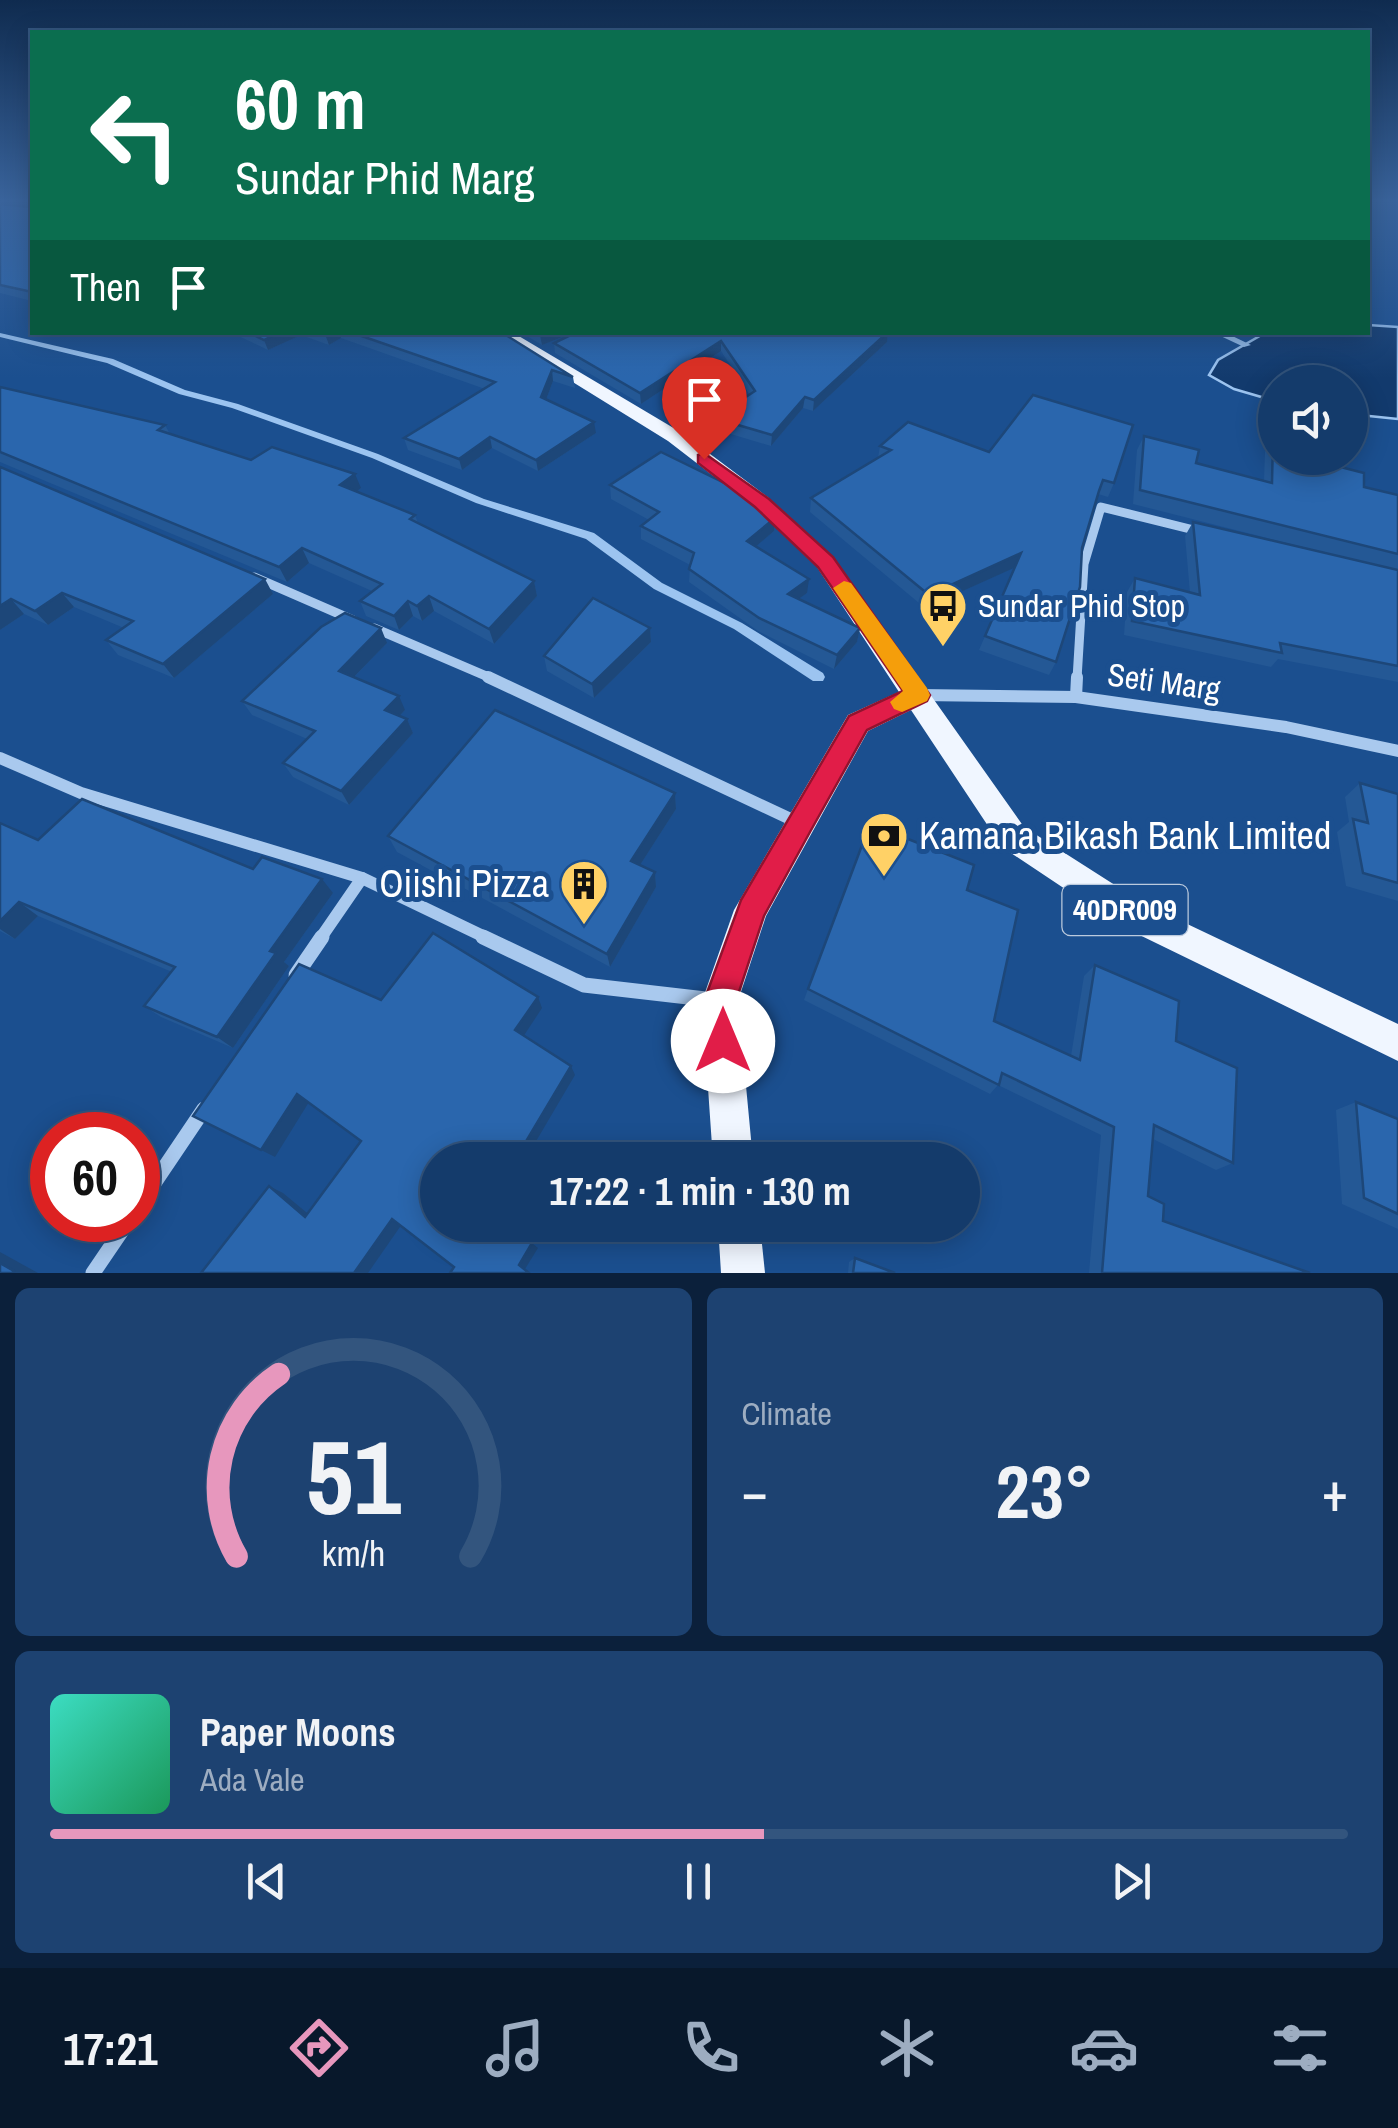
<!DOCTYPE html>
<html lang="en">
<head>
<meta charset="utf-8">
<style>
  body { margin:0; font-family:"Archivo Narrow",sans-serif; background:#1d4271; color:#f1f3f6; height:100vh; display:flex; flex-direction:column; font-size:38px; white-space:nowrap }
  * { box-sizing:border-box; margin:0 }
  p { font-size:32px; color:#9dadc1 }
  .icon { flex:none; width:55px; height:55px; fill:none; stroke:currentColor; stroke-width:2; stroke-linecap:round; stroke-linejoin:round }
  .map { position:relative; height:1273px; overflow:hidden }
  .panel { display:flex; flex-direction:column; gap:15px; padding:15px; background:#0b203b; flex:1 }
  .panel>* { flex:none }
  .guide { position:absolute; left:30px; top:30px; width:1340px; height:305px; border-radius:0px; box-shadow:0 5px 25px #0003,0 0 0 2px #33557e; background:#0b6e4f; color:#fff; overflow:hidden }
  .fabs { position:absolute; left:1258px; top:365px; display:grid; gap:20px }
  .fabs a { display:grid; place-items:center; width:110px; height:110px; border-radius:50%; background:#143b6b; box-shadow:0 5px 25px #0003,0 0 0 2px #33557e; font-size:50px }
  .speed { position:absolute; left:30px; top:1112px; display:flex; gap:20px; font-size:50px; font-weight:700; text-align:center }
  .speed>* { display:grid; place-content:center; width:130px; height:130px; border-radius:50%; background:#143b6b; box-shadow:0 5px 25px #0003,0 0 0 2px #33557e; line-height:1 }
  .speed .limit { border:15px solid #d22; background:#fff; color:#111 }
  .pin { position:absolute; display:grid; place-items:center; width:85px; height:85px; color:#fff; margin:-102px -42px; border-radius:50% 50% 50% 0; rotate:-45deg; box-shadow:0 0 10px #0007 }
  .pin .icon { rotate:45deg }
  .me { position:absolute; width:110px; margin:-55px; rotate:0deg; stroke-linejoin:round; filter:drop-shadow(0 0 8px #0008) }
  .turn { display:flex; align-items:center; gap:35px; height:210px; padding:0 40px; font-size:45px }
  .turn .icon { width:130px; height:130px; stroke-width:2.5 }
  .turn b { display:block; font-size:70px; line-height:85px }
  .then { display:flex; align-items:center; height:95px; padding:0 40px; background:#0003; gap:20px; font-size:38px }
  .big { font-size:75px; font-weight:700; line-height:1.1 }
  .panel .card { flex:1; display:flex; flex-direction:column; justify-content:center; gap:15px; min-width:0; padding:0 35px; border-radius:15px; background:#1d4271 }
  .panel .dial { align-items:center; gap:0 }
  .dial svg { height:260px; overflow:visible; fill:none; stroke:#33557e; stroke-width:7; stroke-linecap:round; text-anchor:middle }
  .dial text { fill:#f1f3f6; stroke:none }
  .song { display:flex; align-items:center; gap:30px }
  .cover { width:120px; height:120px; border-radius:15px; background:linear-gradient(135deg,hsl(170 70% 55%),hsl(150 70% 35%)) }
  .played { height:10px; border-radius:5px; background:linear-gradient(90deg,#e797bd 55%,#33557e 55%) }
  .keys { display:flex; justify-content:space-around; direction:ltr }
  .heat { display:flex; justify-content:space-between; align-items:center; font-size:55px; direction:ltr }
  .panel .tiles { flex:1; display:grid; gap:15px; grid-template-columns:1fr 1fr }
  .card:last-child { grid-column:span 2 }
  .trip { position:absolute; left:420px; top:1142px; width:560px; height:100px; border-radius:50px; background:#143b6b; box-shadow:0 5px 25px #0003,0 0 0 2px #33557e; font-weight:700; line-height:100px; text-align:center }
  .tabs { display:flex; height:160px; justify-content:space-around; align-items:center; background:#08182b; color:#9dadc1 }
  .tabs .icon { width:70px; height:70px }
  .tabs .on { color:#e797bd }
  .tabs b { font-size:45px; color:#f1f3f6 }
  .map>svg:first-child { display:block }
  .water { fill:#123a6d; stroke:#9cc4f0; stroke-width:2.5 }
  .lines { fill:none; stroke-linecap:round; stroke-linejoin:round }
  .stream { fill:#9cc4f0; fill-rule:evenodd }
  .street-far2 { stroke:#a9c9ee; stroke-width:9 }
  .street-far1 { stroke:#a9c9ee; stroke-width:12 }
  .street { stroke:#a9c9ee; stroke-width:15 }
  .primary { fill:#f0f6ff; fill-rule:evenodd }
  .wall { fill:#245895 }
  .shaded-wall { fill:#1d4779 }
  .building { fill:#2a66ad; stroke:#1d4779; stroke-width:2.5 }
  .route { fill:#e11d48; stroke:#92132f; stroke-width:2.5 }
  .slow { fill:#f59e0b }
  .labels { text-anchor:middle; stroke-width:10; stroke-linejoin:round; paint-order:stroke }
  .shield { fill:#1b4f8f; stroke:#bbcadd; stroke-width:2.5 }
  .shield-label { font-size:30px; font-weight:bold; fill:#fff }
  .poi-label { font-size:32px; fill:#fff; stroke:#1b4f8f; text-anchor:start }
  .street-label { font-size:32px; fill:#fff; stroke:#1b4f8f }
  .near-poi-label { font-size:38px; fill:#fff; stroke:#1b4f8f; text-anchor:start }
</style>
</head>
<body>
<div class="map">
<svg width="1398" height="1273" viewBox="0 0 1398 1273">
  <rect width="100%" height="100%" fill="#1b4f8f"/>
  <polygon class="water" points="1368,325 1398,327 1398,419 1350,414 1350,382 1275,382 1275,401 1234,389 1209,375 1218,360 1265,333 1368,332"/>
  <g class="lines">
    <g class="stream">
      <polygon points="1212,332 1224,332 1251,345 1244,347"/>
      <polygon points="0,333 113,359 185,390 238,404 378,454 484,499 594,533 662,583 742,623 823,673 825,677 823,681 813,681 734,629 654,589 586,539 476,503 372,458 232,408 179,394 107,363 0,337"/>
    </g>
    <g class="street-far2">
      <polyline points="254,577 353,620"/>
      <polyline points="374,628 493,679"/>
      <polyline points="1077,679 1084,564 1101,507 1198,531"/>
    </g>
    <g class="street-far1">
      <polyline points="488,677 799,823"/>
      <polyline points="919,695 1076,697 1286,727 1398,751"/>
      <polyline points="1076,697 1077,677"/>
      <polyline points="0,758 81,793 362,878 489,939"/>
      <polyline points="320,939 362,878"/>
    </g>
    <g class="street">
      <polyline points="483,937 584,985 714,1000"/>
      <polyline points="296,975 322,937"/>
      <polyline points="138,1207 204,1109"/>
      <polyline points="93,1273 129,1220"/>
    </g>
    <g class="primary">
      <polygon points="492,332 512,332 682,433 769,498 833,557 1024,827 1143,903 1398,1024 1398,1061 1119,925 1002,847 911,710 868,731 766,916 738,1001 753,1160 713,1160 702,1001 734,910 848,715 899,692 817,567 755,508 668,441"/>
      <polygon points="718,1225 760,1225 765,1273 721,1273"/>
    </g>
  </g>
  <g class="wall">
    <polygon points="21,200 32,200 32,301 0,293 0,204 29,207 30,202"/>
    <polygon points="230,332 501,332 573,377 575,388 553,381 546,400 596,433 538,471 492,448 462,470 408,450 404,438 485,389 341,338 329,345 301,335 268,350"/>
    <polygon points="520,332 575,332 542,345"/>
    <polygon points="888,332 887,342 813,411 803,408 771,446 714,429 714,418 749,394 721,351 641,404 555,353 554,343"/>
    <polygon points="0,387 165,425 170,434 251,460 361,488 356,492 415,515 418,523 534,581 537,596 494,644 434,611 422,621 413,616 399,630 366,616 360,601 372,591 309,563 287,582 0,462"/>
    <polygon points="1144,436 1196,463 1264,481 1265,452 1273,438 1364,487 1398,495 1398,682 1278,659 1271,667 1124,635 1127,592 1135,578 1190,593 1185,536 1193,522 1374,565 1133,504 1137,450"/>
    <polygon points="880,446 989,452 1114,483 1108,497 1098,494 1082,548 1056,662 1049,675 979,650 1015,567 925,608 810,512 811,498 878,458"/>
    <polygon points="0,467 273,594 174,678 118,655 106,640 124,628 74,607 48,625 24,614 0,630"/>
    <polygon points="610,485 775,518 774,531 756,546 807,593 798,599 860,628 857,642 834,669 758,631 689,582 690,565 641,539 641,526 649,520 611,499"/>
    <polygon points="650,628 651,642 594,698 547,671 544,656"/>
    <polygon points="387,643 354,677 405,710 400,716 407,719 413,733 349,805 293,777 283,763 307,739 252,715 242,701"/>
    <polygon points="1360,783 1398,794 1398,901 1346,886 1337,832 1349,822 1345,797"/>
    <polygon points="675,793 676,809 640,865 655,872 656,887 610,967 397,852 388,836"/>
    <polygon points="0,823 38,840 253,869 333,893 284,962 289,966 233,1048 161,1017 144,1006 172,972 38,916 15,939 0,931"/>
    <polygon points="967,890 994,1021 1071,1056 1084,976 1095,965 1176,1041 1233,1163 1216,1170 1153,1139 1148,1196 1163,1221 1310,1273 1089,1273 1101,1135 998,1085 990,1094 804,1000 808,989"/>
    <polygon points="1356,1102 1398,1119 1398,1229 1342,1204 1336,1110"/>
    <polygon points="855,1258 895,1273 848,1273 849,1262"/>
  </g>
  <g class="shaded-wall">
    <polygon points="280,332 300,332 301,335 268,350 264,340"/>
    <polygon points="329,332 339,332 341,338 329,345 325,334"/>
    <polygon points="547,332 575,332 542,345 540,335"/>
    <polygon points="888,332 887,342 813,411 814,400"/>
    <polygon points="721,341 721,351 641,404 640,393"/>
    <polygon points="552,370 553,381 543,408 541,397"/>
    <polygon points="805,397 803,408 771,446 772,435"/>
    <polygon points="594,422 596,433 538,471 536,460"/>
    <polygon points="490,437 492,448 462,470 459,459"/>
    <polygon points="355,474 361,488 346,500 340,485"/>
    <polygon points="775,518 774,531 747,554 747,541"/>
    <polygon points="302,548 309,563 287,582 279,567"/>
    <polygon points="1021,553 1016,567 925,608 929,595"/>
    <polygon points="265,579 273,594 174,678 163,664"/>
    <polygon points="809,579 807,593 786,608 788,594"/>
    <polygon points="534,581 537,596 494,644 489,629"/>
    <polygon points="62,593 74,607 48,625 35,611"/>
    <polygon points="429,596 434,611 422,621 417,606"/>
    <polygon points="11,599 24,614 0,630 0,606"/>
    <polygon points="408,601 413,616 399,630 394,616"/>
    <polygon points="381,628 387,643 346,685 339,671"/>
    <polygon points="650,628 651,642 594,698 592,684"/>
    <polygon points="860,628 857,642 834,669 837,655"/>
    <polygon points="399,696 405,710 392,724 385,710"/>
    <polygon points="407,719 413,733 349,805 341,791"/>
    <polygon points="675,793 676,809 633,876 631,861"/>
    <polygon points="655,872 656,887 610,967 607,954"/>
    <polygon points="322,879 333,893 284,962 289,966 233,1048 217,1037 270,951"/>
    <polygon points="19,902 38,916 15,939 0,929 0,921"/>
    <polygon points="538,997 542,1008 521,1040 515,1030"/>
    <polygon points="571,1066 575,1075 525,1160 515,1160"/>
    <polygon points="297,1094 309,1102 275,1157 261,1150"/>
    <polygon points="269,1186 283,1193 318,1222 305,1217"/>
    <polygon points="392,1219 402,1224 368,1273 354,1273"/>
    <polygon points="532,1243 538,1248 525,1269 519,1265"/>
    <polygon points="0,1252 38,1273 12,1273 0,1263"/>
  </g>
  <g class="building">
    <polygon points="30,200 32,200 32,292 0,285 0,204 29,207"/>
    <polygon points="248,332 280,332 264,340"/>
    <polygon points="350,332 501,332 573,377 552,370 541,397 594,422 536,460 490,437 459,459 404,438 495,382"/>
    <polygon points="577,332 888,332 814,400 805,397 772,435 714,418 755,391 721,341 640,393 554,343"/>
    <polygon points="0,387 165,425 158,430 251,460 272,447 355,474 340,485 415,515 410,519 534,581 489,629 429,596 417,606 408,601 394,616 360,601 382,584 302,548 279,567 0,452"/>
    <polygon points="1033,395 1133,425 1114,483 1103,480 1099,491 1082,548 1080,587 1056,662 985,636 1021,553 929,595 811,498 891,450 880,446 908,422 989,452"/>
    <polygon points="1144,436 1199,450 1196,463 1272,483 1273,438 1275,438 1275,458 1317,458 1317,461 1364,473 1364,487 1398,495 1398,554 1140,490"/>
    <polygon points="661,452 753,497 775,518 747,541 809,579 788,594 860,628 837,655 759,618 689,569 694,553 641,526 659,512 610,485"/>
    <polygon points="0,467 265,579 163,664 106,640 133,621 62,593 35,611 11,599 0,606"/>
    <polygon points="1193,522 1398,570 1398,666 1280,643 1282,653 1132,621 1135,578 1200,595"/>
    <polygon points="593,598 650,628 592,684 544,656"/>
    <polygon points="345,613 381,628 339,671 399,696 385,710 407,719 341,791 283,763 315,731 242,701 321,627"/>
    <polygon points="495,710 675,793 631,861 655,872 607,954 388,836"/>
    <polygon points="1360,783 1398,794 1398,883 1363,873 1353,819 1368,823"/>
    <polygon points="82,799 253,869 262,857 322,879 270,951 276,953 217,1037 144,1006 175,967 19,902 0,921 0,823 38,840"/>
    <polygon points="870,824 974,865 967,890 1018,910 994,1021 1080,1060 1095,965 1179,1001 1176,1041 1237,1068 1233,1163 1154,1125 1148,1196 1164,1204 1163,1221 1310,1273 1102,1273 1114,1127 1002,1073 999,1085 808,989"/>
    <polygon points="433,933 538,997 515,1030 571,1066 515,1160 438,1160 438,1225 508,1225 532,1243 519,1265 529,1273 450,1273 454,1267 392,1219 354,1273 201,1273 269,1186 305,1217 361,1141 297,1094 261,1150 193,1116 299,964 381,1000"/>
    <polygon points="1356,1102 1398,1119 1398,1214 1364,1198"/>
    <polygon points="855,1258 895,1273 853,1273"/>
    <polygon points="0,1263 14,1271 12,1273 0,1273"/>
  </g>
  <linearGradient id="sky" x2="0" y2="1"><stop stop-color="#0f2b4f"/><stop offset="0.53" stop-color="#39639b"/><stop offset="1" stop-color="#39639b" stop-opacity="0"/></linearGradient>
  <rect width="1398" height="378" fill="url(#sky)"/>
  <polygon class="route" points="704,453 769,499 833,557 930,695 927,701 867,730 810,832 764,916 736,1001 740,1041 735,1053 723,1058 711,1053 706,1041 704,1001 741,900 849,716 903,691 818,567 755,507 698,463 698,455"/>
  <polygon class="slow" points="844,581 851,583 927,688 930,695 927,701 902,712 894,709 890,702 903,691 833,588"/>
  <defs>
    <g id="bus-pin" transform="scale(2.5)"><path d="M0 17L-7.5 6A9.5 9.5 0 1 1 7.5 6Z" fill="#ffd166" stroke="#1b4f8f"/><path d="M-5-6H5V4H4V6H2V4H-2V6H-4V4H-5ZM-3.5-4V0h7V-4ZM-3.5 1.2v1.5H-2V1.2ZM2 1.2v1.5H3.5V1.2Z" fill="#111"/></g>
    <g id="bank-pin" transform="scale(2.5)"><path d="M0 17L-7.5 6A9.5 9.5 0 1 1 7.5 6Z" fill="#ffd166" stroke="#1b4f8f"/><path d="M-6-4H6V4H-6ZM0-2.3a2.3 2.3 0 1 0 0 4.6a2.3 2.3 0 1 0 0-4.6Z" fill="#111"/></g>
    <g id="building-pin" transform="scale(2.5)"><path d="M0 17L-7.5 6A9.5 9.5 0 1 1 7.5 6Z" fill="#ffd166" stroke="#1b4f8f"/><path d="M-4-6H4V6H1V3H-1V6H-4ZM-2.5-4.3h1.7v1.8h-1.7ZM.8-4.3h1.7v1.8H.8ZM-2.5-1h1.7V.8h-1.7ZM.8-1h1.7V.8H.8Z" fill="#111"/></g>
  </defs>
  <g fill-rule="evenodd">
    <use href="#bus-pin" x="943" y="606"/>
    <use href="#bank-pin" x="884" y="836"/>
    <use href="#building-pin" x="584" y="884"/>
  </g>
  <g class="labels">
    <rect class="shield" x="1062.5" y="885" width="125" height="50" rx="8"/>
    <g class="shield-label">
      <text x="1125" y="920">40DR009</text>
    </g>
    <g class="poi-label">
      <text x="978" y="617">Sundar Phid Stop</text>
    </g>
    <g class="street-label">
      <text transform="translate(1164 682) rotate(8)" y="11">Seti Marg</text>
    </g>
    <g class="near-poi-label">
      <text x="919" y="849">Kamana Bikash Bank Limited</text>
      <text x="549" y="897" text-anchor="end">Oiishi Pizza</text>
    </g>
  </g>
</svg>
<div class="fabs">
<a><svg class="icon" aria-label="sound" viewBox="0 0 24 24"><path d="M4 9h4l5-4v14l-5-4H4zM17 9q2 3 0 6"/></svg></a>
</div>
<div class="speed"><div class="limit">60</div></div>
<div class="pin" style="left:704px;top:459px;background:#d93025"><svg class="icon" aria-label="arrive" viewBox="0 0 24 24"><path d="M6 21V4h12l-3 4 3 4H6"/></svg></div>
<svg class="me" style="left:723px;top:1041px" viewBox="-20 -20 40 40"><circle r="19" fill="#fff"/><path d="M0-13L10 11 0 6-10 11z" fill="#e11d48"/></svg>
<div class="trip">17:22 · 1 min · 130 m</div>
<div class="guide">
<div class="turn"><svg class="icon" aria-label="left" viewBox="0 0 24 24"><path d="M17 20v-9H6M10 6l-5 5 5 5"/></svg><div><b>60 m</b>Sundar Phid Marg</div></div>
<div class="then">Then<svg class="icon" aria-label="arrive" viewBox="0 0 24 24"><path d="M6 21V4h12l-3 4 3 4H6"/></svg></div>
</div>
</div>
<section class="panel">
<div class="tiles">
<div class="card dial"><svg viewBox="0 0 100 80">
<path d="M14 69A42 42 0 1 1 86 69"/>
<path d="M14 69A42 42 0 0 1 27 13" stroke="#e797bd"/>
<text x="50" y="56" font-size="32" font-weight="700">51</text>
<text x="50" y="72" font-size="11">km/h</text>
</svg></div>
<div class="card"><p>Climate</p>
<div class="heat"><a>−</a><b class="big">23°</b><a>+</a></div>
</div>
<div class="card">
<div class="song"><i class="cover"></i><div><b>Paper Moons</b><p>Ada Vale</p></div></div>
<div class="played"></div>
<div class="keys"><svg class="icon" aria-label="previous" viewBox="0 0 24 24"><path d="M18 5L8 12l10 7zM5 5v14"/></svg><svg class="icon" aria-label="pause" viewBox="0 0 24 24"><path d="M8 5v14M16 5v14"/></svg><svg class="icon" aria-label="next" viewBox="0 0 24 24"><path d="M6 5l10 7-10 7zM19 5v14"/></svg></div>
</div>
</div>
</section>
<nav class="tabs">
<b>17:21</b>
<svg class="icon on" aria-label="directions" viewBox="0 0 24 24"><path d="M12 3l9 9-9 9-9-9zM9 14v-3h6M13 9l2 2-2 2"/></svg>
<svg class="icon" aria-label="music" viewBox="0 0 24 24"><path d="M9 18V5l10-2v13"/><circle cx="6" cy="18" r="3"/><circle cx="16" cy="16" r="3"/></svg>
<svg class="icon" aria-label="phone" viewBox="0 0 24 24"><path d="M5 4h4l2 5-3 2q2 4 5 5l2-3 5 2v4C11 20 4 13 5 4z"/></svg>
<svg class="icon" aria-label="climate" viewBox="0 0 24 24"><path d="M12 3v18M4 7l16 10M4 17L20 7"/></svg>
<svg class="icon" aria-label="car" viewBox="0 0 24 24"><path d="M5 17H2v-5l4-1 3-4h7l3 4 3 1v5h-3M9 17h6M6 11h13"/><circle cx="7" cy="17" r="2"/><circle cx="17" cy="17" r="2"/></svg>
<svg class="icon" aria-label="filters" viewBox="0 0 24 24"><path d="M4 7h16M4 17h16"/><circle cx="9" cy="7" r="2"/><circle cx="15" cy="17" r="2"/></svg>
</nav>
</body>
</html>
